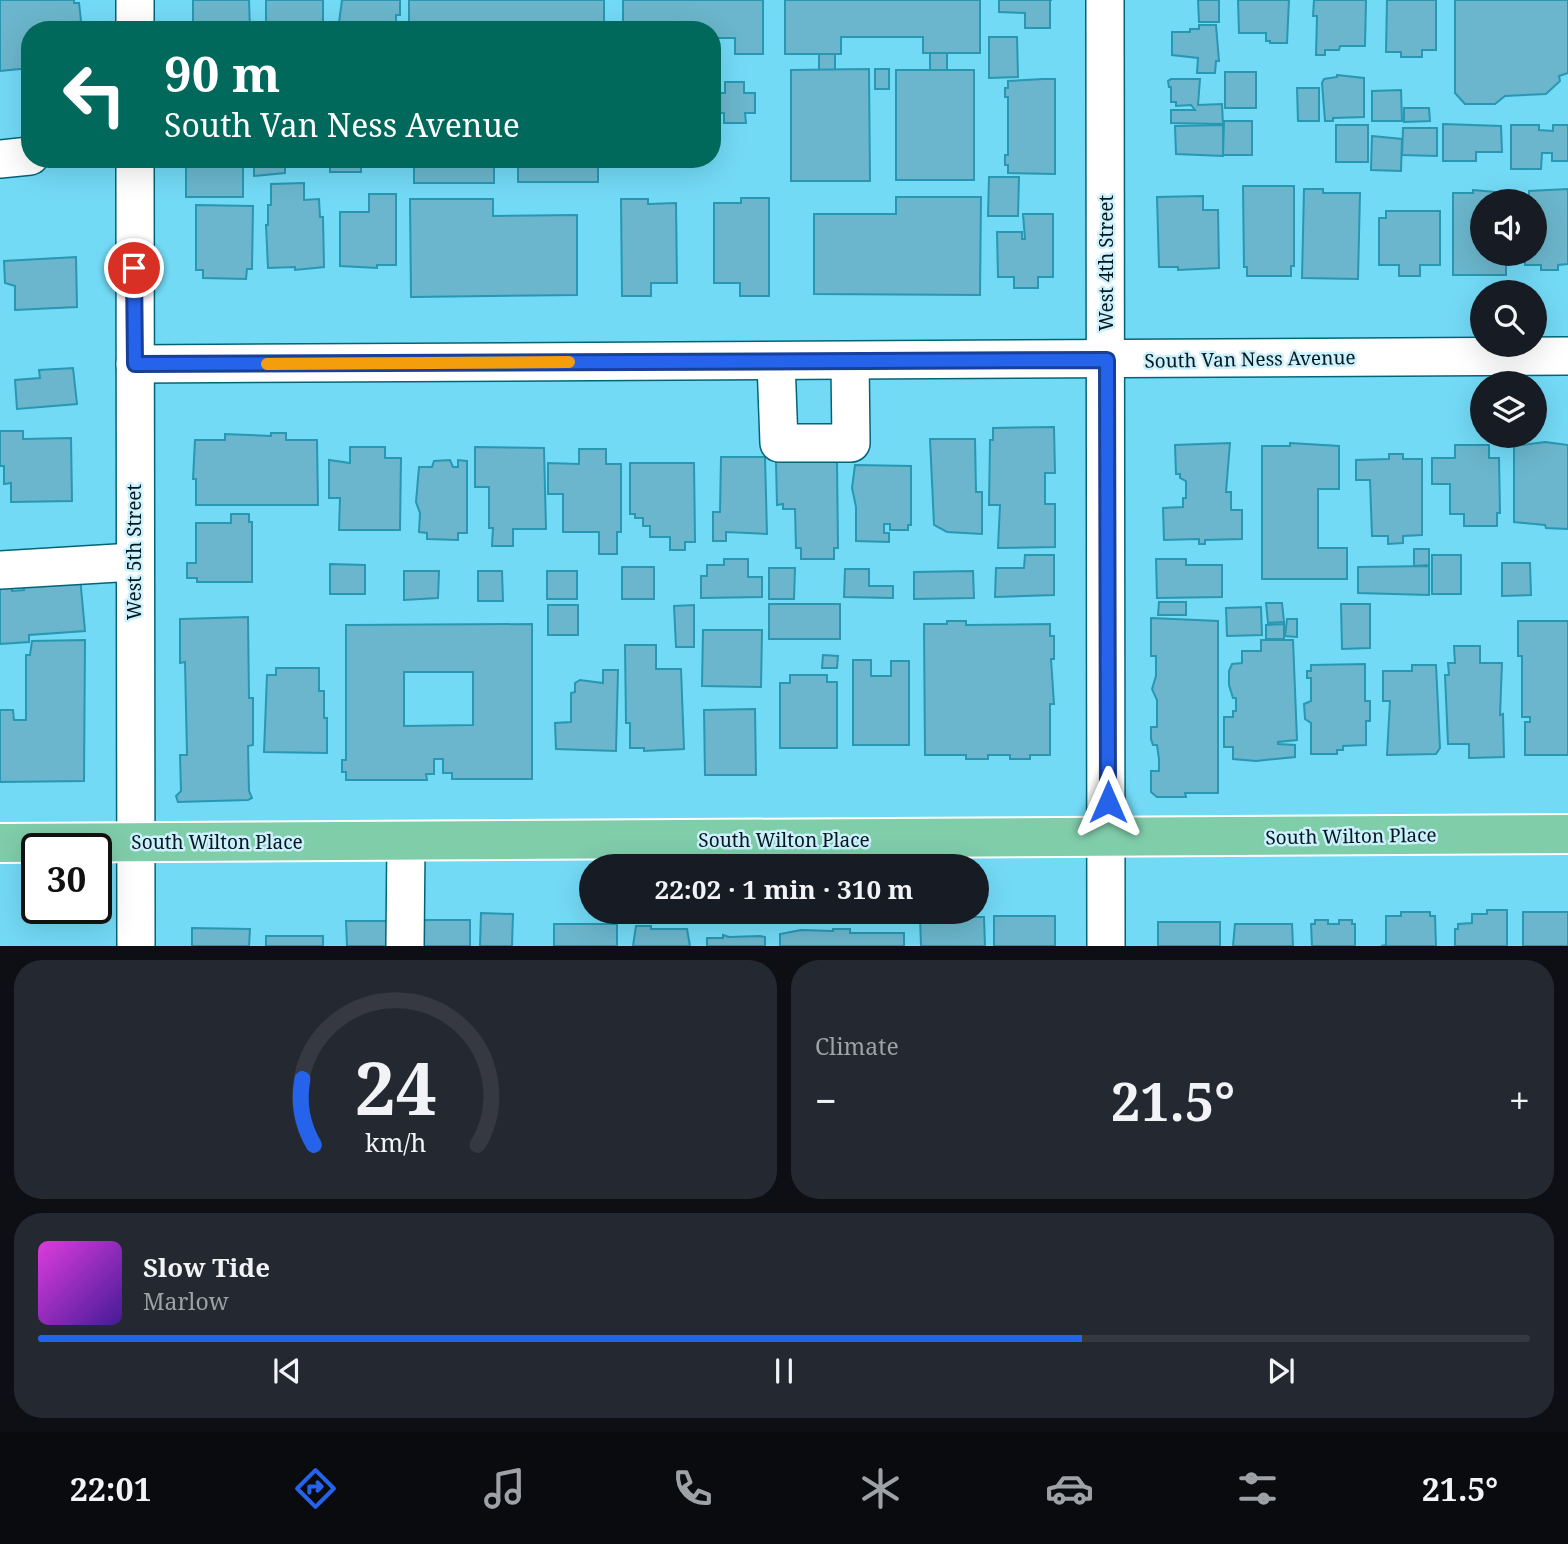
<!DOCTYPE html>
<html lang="en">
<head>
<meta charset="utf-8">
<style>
  body { margin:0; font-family:"Noto Serif",serif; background:#242831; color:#f1f3f6; height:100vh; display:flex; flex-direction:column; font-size:26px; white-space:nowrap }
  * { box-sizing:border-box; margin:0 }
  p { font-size:23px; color:#9ea1a6 }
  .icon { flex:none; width:38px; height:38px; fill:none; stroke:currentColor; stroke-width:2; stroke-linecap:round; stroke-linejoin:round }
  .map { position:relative; height:946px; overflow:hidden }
  .sheet { display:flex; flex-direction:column; gap:14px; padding:14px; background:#0d0f14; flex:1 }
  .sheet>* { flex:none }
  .banner { position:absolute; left:21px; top:21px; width:700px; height:147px; border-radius:28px; box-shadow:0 7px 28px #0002; background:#00695c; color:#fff; overflow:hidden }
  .tools { position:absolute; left:1470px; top:189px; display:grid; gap:14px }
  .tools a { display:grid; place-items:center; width:77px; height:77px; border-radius:50%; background:#171b24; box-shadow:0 7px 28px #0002; font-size:35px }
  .speed { position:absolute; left:21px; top:833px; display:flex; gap:14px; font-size:35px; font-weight:700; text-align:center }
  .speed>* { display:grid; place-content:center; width:91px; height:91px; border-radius:50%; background:#171b24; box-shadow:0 7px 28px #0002; line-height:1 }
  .speed .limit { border:4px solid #111; border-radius:10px; background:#fff; color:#111 }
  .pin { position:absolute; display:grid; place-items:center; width:60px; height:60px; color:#fff; margin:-30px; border:4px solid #fff; border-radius:50%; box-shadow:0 2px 7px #0007 }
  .me { position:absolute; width:77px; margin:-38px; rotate:0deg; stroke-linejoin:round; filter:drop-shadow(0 0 5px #0008) }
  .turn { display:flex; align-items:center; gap:24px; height:147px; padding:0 28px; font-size:32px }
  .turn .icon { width:91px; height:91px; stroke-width:2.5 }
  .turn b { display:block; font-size:49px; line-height:60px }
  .big { font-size:52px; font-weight:700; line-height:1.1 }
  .sheet .tile { flex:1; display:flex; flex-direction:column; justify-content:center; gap:10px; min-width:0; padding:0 24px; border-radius:28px; background:#242831 }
  .sheet .dial { align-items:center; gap:0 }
  .dial svg { height:182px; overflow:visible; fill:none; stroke:#363941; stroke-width:7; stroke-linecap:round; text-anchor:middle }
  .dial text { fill:#f1f3f6; stroke:none }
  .song { display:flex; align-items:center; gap:21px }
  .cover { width:84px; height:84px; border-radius:10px; background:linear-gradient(135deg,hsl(300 70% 55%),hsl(260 70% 35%)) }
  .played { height:7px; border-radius:4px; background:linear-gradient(90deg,#2563eb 70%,#363941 70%) }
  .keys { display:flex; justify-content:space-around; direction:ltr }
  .heat { display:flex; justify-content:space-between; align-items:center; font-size:38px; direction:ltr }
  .sheet .tiles { flex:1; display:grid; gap:14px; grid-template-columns:1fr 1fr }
  .tile:last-child { grid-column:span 2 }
  .trip { position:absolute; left:579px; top:854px; width:410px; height:70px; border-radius:35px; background:#171b24; box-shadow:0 7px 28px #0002; font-weight:700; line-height:70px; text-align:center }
  .dock { display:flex; height:112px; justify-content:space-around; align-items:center; background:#090b0e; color:#9ea1a6 }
  .dock .icon { width:49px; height:49px }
  .dock .current { color:#2563eb }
  .dock b { font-size:32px; color:#f1f3f6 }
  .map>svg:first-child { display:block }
  .building { fill:#6bb6cc; stroke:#2797b2; stroke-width:2; fill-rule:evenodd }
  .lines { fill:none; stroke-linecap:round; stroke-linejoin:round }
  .minor-casing { stroke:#036478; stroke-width:40 }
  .major-casing { stroke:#fff; stroke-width:42 }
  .minor { stroke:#fff; stroke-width:37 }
  .major { stroke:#80cdaa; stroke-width:38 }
  .route-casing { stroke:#184099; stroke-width:18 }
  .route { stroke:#2563eb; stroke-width:12 }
  .slow { stroke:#f59e0b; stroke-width:12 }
  .labels { text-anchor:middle; stroke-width:5; stroke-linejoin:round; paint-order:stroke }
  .street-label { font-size:19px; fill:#03181e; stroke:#ccf1fc }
</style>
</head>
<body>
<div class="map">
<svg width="1568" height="946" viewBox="0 0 1568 946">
  <rect width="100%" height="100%" fill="#73daf6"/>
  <g class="building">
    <polygon points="0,0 74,0 74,3 79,3 82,30 30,30 30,68 0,71"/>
    <polygon points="193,0 249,0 250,30 230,30 230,27 193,30"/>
    <rect x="266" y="0" width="57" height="30"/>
    <polygon points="342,0 400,0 400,15 396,15 396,30 338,30"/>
    <rect x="409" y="0" width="195" height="30"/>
    <polygon points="623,0 763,0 763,54 735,54 735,38 712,38 712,30 623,30"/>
    <polygon points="785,0 980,0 980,53 923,53 923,37 841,37 841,54 785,54"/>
    <polygon points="999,0 1052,0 1050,0 1050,28 1025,28 1025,13 999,12"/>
    <polygon points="1198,0 1219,0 1219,22 1199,22"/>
    <polygon points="1238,0 1289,0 1287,43 1270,43 1270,41 1266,41 1266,33 1239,33"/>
    <polygon points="1314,0 1366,0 1365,46 1340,46 1339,50 1325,50 1325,55 1316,55 1317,16 1313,16"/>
    <polygon points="1387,0 1436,0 1436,50 1422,50 1422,57 1401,57 1401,52 1386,52"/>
    <polygon points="1455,0 1568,0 1568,73 1559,76 1560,81 1546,94 1505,96 1495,104 1465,104 1455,93"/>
    <polygon points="1199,25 1216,25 1219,61 1216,61 1215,73 1197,73 1198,58 1172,55 1172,32 1190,32 1190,29 1199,29"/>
    <polygon points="989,37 1017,37 1018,77 989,78"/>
    <rect x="930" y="53" width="17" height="17"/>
    <rect x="819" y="54" width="16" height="16"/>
    <polygon points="869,69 870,181 791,181 791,70"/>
    <rect x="875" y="69" width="14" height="20"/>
    <rect x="896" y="70" width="78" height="110"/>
    <rect x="1225" y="72" width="31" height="36"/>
    <polygon points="1337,75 1364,78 1364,117 1333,118 1333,121 1325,121 1322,83 1324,79 1337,77"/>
    <polygon points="1043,79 1055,79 1055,174 1008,173 1008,165 1005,165 1005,155 1008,155 1008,97 1005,97 1005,88 1008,88 1008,81"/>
    <polygon points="1171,79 1200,79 1198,105 1222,104 1223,124 1171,123 1171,110 1195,110 1191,105 1176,106 1176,102 1171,102 1171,87 1169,87 1168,81"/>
    <polygon points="725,82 744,82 744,93 755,93 755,113 745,113 746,123 724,123 724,113 715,113 715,93 725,93"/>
    <polygon points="1297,88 1319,88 1319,121 1298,121"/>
    <polygon points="1401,90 1402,121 1372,121 1372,91"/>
    <polygon points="1404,108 1429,108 1430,121 1404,122"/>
    <polygon points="1224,121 1252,121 1252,155 1223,155"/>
    <polygon points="1443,124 1501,126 1502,152 1476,152 1476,161 1443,161"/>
    <polygon points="1223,125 1223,156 1176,154 1175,126"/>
    <rect x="1336" y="125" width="32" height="37"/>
    <polygon points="1511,125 1539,125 1539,130 1553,131 1553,125 1568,125 1568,161 1552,161 1552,153 1542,153 1541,169 1511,169"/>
    <polygon points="1403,128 1437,128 1437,156 1402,155"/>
    <polygon points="1372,136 1402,139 1401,171 1371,170"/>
    <rect x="186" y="159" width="57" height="38"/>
    <polygon points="254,159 285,159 285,173 254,176"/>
    <rect x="330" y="159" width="31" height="13"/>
    <rect x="414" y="159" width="80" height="24"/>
    <rect x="518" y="159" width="80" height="23"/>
    <polygon points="989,177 1019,177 1018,216 988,216"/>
    <polygon points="304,183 304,200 319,199 320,217 323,217 324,267 295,270 295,267 268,268 266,225 268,225 268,205 271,205 271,184"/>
    <polygon points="1243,186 1294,186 1294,266 1291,266 1291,276 1247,276 1247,267 1244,267"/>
    <polygon points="1304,189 1323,189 1323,193 1360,193 1358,279 1302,278"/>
    <polygon points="1568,189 1568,264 1558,265 1558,270 1541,270 1541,265 1525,265 1525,254 1535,254 1535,201 1529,201 1529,191"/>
    <polygon points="1473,190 1506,193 1506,201 1482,201 1482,254 1506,254 1506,275 1453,275 1453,193 1473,193"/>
    <polygon points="369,194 396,194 396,265 377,265 377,268 340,266 340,212 369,212"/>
    <polygon points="1203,196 1203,210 1218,210 1219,268 1178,270 1178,267 1159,267 1157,197"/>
    <polygon points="896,197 981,197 980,295 814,294 814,214 896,214"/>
    <polygon points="741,198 769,198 769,296 740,296 740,283 714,283 714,203 741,203"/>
    <polygon points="410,199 493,199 493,216 577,215 577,295 411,297"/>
    <polygon points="621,199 648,199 648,204 676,203 677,283 651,283 651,296 622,296"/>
    <polygon points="196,205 253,206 252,269 247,269 246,279 203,278 203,270 196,270"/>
    <polygon points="1386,211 1440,211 1440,265 1420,265 1420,276 1399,276 1399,265 1379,265 1379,218 1386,218"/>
    <polygon points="1023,214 1053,214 1053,277 1038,277 1038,288 1014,288 1014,277 998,277 997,232 1022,232 1022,239 1025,239"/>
    <polygon points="76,257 77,307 15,310 15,286 5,283 4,261"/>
    <polygon points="73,368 77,404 17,409 15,380 40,378 39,370"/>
    <polygon points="1054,427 1055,473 1045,473 1045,504 1055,504 1055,547 998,548 1000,505 989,505 990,440 993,440 993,428"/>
    <polygon points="0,431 23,431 23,439 71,438 72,501 11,502 11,483 4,484 4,466 0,466"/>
    <polygon points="271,433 286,433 286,440 317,440 318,505 196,505 196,479 193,479 195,440 225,440 225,434 271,436"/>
    <polygon points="930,439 975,439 976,492 982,492 982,534 947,532 934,525"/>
    <polygon points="1545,442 1568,445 1568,529 1546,528 1545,525 1514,522 1514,446"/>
    <polygon points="1230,443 1226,492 1231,492 1231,510 1242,510 1242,539 1205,540 1205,544 1199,544 1199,539 1164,540 1163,508 1183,507 1183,498 1186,498 1186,481 1180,478 1180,474 1176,474 1175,445"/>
    <polygon points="1290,443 1339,446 1339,489 1318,489 1318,548 1347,548 1347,579 1262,579 1262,446 1290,446"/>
    <polygon points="1455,445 1489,445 1489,458 1499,458 1500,513 1497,513 1497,526 1464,526 1464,514 1450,514 1450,484 1432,484 1432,458 1455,458"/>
    <polygon points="350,447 385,447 385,458 401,458 400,530 339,530 340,498 329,498 329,460 350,463"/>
    <polygon points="475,447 544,448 546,529 513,529 513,546 492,546 493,528 489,528 489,487 475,487"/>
    <polygon points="579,449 606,449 606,464 621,464 621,532 617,532 617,554 599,554 599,532 563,532 563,494 548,494 548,463 579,464"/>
    <polygon points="1389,454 1403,454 1403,459 1422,459 1422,535 1403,536 1403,543 1388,544 1388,536 1372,536 1370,480 1356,480 1356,460 1389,459"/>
    <polygon points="721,457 765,457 767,534 726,532 726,541 713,541 713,512 720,512"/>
    <polygon points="450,460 453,467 458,467 458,460 467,461 467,533 458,533 458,540 427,539 427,533 419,532 420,513 416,502 419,467 432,467 434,461"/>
    <polygon points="776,462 837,462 838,548 834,548 834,559 801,559 801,548 796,548 795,509 783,509 783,504 777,505"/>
    <polygon points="630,463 694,463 695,542 685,542 685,550 670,550 670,537 650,537 650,526 643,526 643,518 635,518 635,514 630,514"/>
    <polygon points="855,465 911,466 911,525 908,525 908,530 890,530 890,524 884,524 884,533 889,533 889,542 856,541 856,507 852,488"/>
    <polygon points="231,514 249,514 249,522 252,522 252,582 197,582 197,578 187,578 187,563 196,563 196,523 231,523"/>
    <polygon points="1414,549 1429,549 1429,565 1414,566"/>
    <polygon points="1025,555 1054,555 1054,595 995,597 996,568 1024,568"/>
    <rect x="1432" y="555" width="29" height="39"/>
    <polygon points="724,559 748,559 748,577 762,577 762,597 701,598 701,576 707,576 707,565 724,565"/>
    <polygon points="1156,559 1186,559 1186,565 1222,565 1222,597 1157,598"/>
    <polygon points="1502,563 1530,563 1531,595 1502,596"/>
    <polygon points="330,564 365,565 365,594 330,594"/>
    <polygon points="1429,566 1429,595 1358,593 1358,567"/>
    <rect x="622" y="567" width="32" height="32"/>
    <polygon points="769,568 795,568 794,599 769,599"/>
    <polygon points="845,569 869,569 869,586 893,586 893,598 844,597"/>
    <polygon points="404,571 439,571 438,598 404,600"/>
    <polygon points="478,571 502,571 503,601 478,601"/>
    <rect x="547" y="571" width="30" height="28"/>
    <polygon points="973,571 974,598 914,599 914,572"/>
    <polygon points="80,577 85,631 29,635 29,642 0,644 0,584 12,583 12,591 24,590 23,582"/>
    <polygon points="1159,602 1186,602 1186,615 1158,615"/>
    <polygon points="1266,603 1282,603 1284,622 1268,623"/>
    <rect x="769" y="604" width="71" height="35"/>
    <polygon points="1341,604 1370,604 1370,648 1342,649"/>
    <rect x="548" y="605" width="30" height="30"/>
    <polygon points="694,605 694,647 676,647 674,606"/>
    <polygon points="1261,607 1262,635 1227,636 1226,608"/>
    <polygon points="248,617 249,698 253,698 253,745 248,746 249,791 252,798 248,800 178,802 176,796 181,791 180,755 187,755 185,662 180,663 180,619"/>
    <polygon points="1151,618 1218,621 1218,793 1185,793 1186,797 1157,797 1151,792 1151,771 1159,771 1159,759 1157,745 1153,745 1151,739 1151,727 1157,727 1157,700 1152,689 1156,676 1156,656 1151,656"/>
    <polygon points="1287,619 1297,619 1297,637 1285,636"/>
    <polygon points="947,621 966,621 966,625 1050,624 1050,636 1054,636 1054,659 1051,659 1054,704 1050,704 1050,755 1030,755 1030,759 1010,759 1010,755 988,755 988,759 966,759 966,755 925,755 924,624 947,624"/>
    <polygon points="1518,621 1568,621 1568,755 1525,755 1525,722 1530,722 1530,717 1522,717 1522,656 1518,656"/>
    <path d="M 532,624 L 532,779 L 452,779 L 452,773 L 443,773 L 443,759 L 434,759 L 434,774 L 426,774 L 427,780 L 346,780 L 346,772 L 342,772 L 342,760 L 346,760 L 346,625 ZM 404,672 L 473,672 L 473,725 L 404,726 Z"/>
    <polygon points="1284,624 1284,639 1266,639 1266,625"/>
    <polygon points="703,630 762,630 761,687 702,686"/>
    <polygon points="85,640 84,781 0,782 0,710 13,710 14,720 26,720 26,655 30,655 32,641"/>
    <polygon points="1261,640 1293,640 1297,740 1278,742 1278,744 1295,745 1295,757 1256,761 1233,759 1233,747 1224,747 1224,717 1233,717 1233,711 1236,711 1236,698 1233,698 1229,685 1229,671 1232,664 1242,663 1242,651 1261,651"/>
    <polygon points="625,645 656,645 656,669 681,669 684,749 644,751 644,748 630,748 630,723 626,723"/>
    <polygon points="1454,646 1480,646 1480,663 1502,663 1500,715 1503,714 1504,757 1469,758 1469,744 1448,744 1445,675 1449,675 1448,663 1455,663"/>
    <polygon points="823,655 838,656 837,668 822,668"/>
    <polygon points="853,660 871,660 871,676 891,676 891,661 909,661 909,745 853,745"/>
    <polygon points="1365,664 1365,701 1370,701 1370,721 1366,721 1366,745 1343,746 1343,750 1337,750 1337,754 1311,754 1311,723 1305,719 1304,704 1311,701 1311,678 1307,678 1307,671 1311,671 1311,665"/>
    <polygon points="1412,665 1436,665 1440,748 1436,754 1387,755 1390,701 1383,701 1383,671 1412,671"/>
    <polygon points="276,668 319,668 319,691 324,691 324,718 327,718 327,753 264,752 267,675 276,675"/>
    <polygon points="603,670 618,670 616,751 556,749 555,723 571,722 571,693 575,692 575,683 580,680 603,683"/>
    <polygon points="790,675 827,675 827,682 837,682 837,748 780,748 780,683 790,683"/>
    <polygon points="755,709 756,775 705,775 704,710"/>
    <polygon points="1487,910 1507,910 1507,946 1455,946 1455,929 1458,929 1458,924 1472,923 1472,914 1487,914"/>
    <polygon points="1401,912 1430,912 1430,916 1435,916 1436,946 1381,946 1386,945 1386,916 1401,916"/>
    <rect x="1523" y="912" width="45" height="34"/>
    <polygon points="481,913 513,914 512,946 480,946"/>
    <rect x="994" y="916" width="61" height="30"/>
    <polygon points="920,917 984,917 985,946 921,946"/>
    <rect x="408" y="920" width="62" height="26"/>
    <polygon points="1315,920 1328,920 1328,924 1339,924 1339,920 1352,920 1352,924 1355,924 1355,946 1312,946 1311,924 1315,924"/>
    <polygon points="346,921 398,921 396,946 347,946"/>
    <rect x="1158" y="922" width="62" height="24"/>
    <rect x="554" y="924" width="63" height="22"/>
    <polygon points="1235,924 1292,924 1293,946 1233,946"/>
    <polygon points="636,926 651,926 651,929 687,929 690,946 633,946"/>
    <polygon points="192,928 250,929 249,946 192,946"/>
    <polygon points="833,929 850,929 850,933 904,933 904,946 780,946 780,934 801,930 833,931"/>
    <polygon points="723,935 729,937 760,936 765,937 765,946 707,946 707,938 723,938"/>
    <rect x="266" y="936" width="57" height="10"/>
  </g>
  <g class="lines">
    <g class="minor-casing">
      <g id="minor">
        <polyline points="135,0 135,30"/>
        <polyline points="1105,0 1106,946"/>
        <polyline points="0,159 30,156"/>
        <polyline points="135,159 136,946"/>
        <polyline points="776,361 779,443 851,443 850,361"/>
        <polyline points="135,364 1568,356"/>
        <polyline points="0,570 134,562"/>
        <polyline points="405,946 406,843"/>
      </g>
    </g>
    <g class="major-casing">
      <polyline id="major" points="0,843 1568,834"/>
    </g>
    <use href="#minor" class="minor"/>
    <use href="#major" class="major"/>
  </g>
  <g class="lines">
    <g class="route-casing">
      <polyline id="route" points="134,268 135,364 1107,360 1108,802"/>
    </g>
    <use href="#route" class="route"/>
    <polyline class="slow" points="267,364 569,362"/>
  </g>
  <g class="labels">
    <g class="street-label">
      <text transform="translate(1106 263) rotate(-90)" y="7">West 4th Street</text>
      <text transform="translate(1250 359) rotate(-1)" y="7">South Van Ness Avenue</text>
      <text transform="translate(134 552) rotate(-90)" y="7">West 5th Street</text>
      <text transform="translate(1351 836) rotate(-1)" y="7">South Wilton Place</text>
      <text x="784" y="847">South Wilton Place</text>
      <text x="217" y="849">South Wilton Place</text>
    </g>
  </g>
</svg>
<div class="tools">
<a><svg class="icon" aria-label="sound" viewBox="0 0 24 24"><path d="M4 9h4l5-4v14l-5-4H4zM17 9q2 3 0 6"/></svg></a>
<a><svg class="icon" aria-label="search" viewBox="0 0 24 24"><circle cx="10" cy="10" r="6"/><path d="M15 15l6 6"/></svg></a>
<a><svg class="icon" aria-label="layers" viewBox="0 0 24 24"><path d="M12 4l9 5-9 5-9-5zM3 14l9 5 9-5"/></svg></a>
</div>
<div class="speed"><div class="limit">30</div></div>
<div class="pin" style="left:134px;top:268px;background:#d93025"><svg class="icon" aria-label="arrive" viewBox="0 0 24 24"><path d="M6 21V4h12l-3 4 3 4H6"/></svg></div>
<svg class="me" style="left:1108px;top:802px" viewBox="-20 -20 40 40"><path d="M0-17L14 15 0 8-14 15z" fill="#2563eb" stroke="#fff" stroke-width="4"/></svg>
<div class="trip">22:02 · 1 min · 310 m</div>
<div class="banner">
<div class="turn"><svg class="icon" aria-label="left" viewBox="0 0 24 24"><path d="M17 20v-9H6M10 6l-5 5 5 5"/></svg><div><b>90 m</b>South Van Ness Avenue</div></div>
</div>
</div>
<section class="sheet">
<div class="tiles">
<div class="tile dial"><svg viewBox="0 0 100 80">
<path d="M14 69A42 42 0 1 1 86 69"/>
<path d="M14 69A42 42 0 0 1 9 40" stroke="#2563eb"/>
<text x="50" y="56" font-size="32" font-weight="700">24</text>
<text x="50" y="72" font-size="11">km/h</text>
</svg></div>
<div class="tile"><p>Climate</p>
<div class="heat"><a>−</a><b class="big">21.5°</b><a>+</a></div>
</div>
<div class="tile">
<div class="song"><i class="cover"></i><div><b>Slow Tide</b><p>Marlow</p></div></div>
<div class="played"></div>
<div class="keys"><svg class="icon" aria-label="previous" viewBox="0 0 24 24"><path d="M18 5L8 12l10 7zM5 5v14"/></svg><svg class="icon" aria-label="pause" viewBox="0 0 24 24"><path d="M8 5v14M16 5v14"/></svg><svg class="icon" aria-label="next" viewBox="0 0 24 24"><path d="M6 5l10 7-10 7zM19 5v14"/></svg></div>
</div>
</div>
</section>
<nav class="dock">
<b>22:01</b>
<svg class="icon current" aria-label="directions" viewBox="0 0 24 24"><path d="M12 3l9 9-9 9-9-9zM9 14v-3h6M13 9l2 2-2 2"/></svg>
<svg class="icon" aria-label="music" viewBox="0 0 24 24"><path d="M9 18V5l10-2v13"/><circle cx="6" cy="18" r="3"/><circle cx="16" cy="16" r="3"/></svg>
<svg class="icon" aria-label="phone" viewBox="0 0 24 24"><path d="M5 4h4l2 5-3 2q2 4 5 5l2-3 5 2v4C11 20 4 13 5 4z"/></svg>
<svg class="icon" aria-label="climate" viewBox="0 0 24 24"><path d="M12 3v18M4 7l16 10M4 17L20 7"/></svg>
<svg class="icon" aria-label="car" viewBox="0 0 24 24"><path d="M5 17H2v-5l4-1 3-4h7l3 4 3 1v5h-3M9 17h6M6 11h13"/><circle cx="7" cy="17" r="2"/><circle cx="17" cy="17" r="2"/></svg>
<svg class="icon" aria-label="filters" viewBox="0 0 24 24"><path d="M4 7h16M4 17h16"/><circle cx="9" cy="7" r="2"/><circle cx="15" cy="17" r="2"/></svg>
<b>21.5°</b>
</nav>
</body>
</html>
